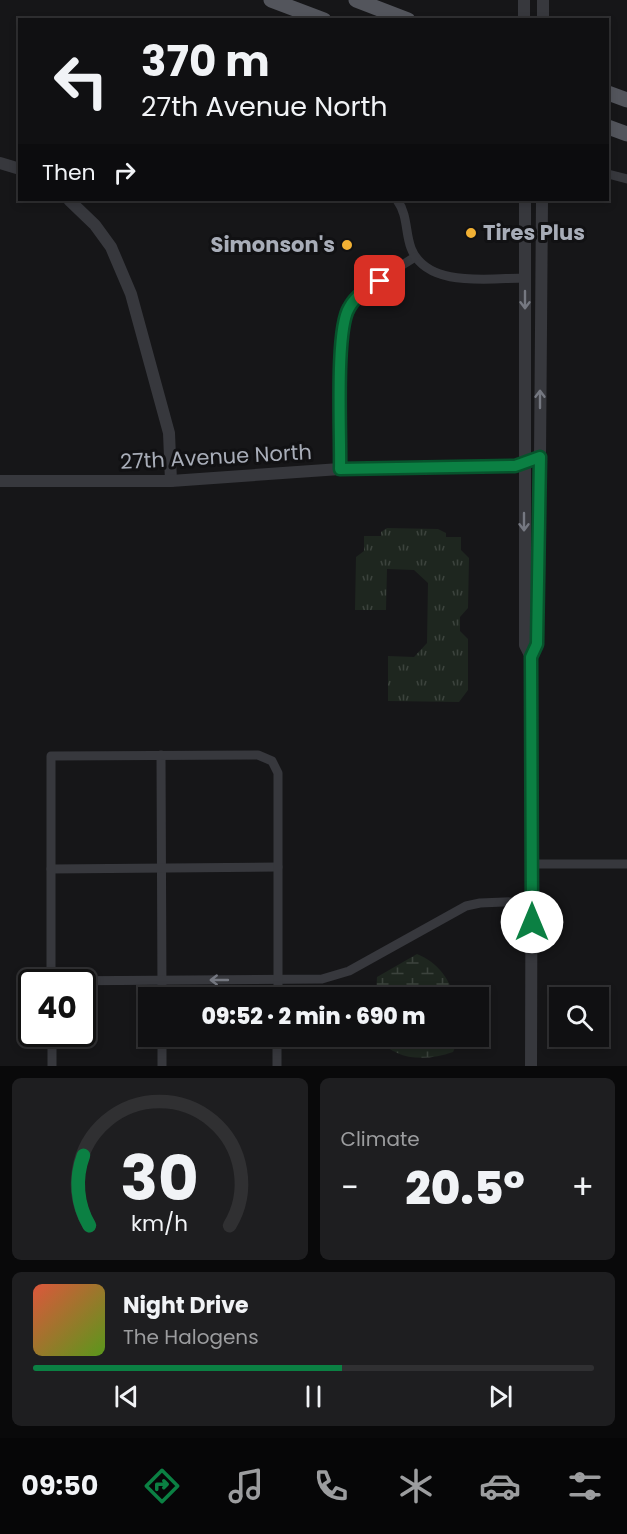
<!DOCTYPE html>
<html lang="en">
<head>
<meta charset="utf-8">
<style>
  body { margin:0; font-family:Poppins,sans-serif; background:#1e1e20; color:#f1f3f6; height:100vh; display:flex; flex-direction:column; font-size:22px; white-space:nowrap }
  * { box-sizing:border-box; margin:0 }
  p { font-size:20px; color:#9c9d9f }
  .icon { flex:none; width:33px; height:33px; fill:none; stroke:currentColor; stroke-width:2; stroke-linecap:round; stroke-linejoin:round }
  .map { position:relative; height:1066px; overflow:hidden }
  .sheet { display:flex; flex-direction:column; gap:12px; padding:12px; background:#09090a; flex:1 }
  .sheet>* { flex:none }
  .top-card { position:absolute; left:18px; top:18px; width:591px; height:183px; border-radius:0px; box-shadow:0 3px 9px #0003,0 0 0 2px #303032; background:#101012; color:#f1f3f6; overflow:hidden }
  .tools { position:absolute; left:549px; top:987px; display:grid; gap:12px }
  .tools a { display:grid; place-items:center; width:60px; height:60px; border-radius:0px; background:#101012; box-shadow:0 3px 9px #0003,0 0 0 2px #303032; font-size:30px }
  .speed { position:absolute; left:18px; top:969px; display:flex; gap:12px; font-size:30px; font-weight:700; text-align:center }
  .speed>* { display:grid; place-content:center; width:78px; height:78px; border-radius:50%; background:#101012; box-shadow:0 3px 9px #0003,0 0 0 2px #303032; line-height:1 }
  .speed .limit { border:3px solid #111; border-radius:9px; background:#fff; color:#111 }
  .pin { position:absolute; display:grid; place-items:center; width:51px; height:51px; color:#fff; margin:-26px; border-radius:12px; box-shadow:0 3px 9px #0006 }
  .me { position:absolute; width:66px; margin:-33px; rotate:0deg; stroke-linejoin:round; filter:drop-shadow(0 0 4px #0008) }
  .turn { display:flex; align-items:center; gap:21px; height:126px; padding:0 24px; font-size:27px }
  .turn .icon { width:78px; height:78px; stroke-width:2.5 }
  .turn b { display:block; font-size:42px; line-height:51px }
  .then { display:flex; align-items:center; height:57px; padding:0 24px; background:#0003; gap:12px; font-size:22px }
  .big { font-size:45px; font-weight:800; line-height:1.1 }
  .sheet .widget { flex:1; display:flex; flex-direction:column; justify-content:center; gap:9px; min-width:0; padding:0 21px; border-radius:9px; background:#1e1e20 }
  .sheet .dial { align-items:center; gap:0 }
  .dial svg { height:156px; overflow:visible; fill:none; stroke:#303032; stroke-width:7; stroke-linecap:round; text-anchor:middle }
  .dial text { fill:#f1f3f6; stroke:none }
  .song { display:flex; align-items:center; gap:18px }
  .cover { width:72px; height:72px; border-radius:9px; background:linear-gradient(135deg,hsl(10 70% 55%),hsl(90 70% 35%)) }
  .played { height:6px; border-radius:3px; background:linear-gradient(90deg,#0b8043 55%,#303032 55%) }
  .keys { display:flex; justify-content:space-around; direction:ltr }
  .heat { display:flex; justify-content:space-between; align-items:center; font-size:33px; direction:ltr }
  .sheet .tiles { flex:1; display:grid; gap:12px; grid-template-columns:1fr 1fr }
  .widget:last-child { grid-column:span 2 }
  .trip { position:absolute; left:138px; top:987px; width:351px; height:60px; border-radius:0px; background:#101012; box-shadow:0 3px 9px #0003,0 0 0 2px #303032; font-weight:800; line-height:60px; text-align:center }
  .tabs { display:flex; height:96px; justify-content:space-around; align-items:center; background:#060607; color:#9c9d9f }
  .tabs .icon { width:42px; height:42px }
  .tabs .selected { color:#0b8043 }
  .tabs b { font-size:27px; color:#f1f3f6 }
  .map>svg:first-child { display:block }
  .wetland { fill:url(#wetland-marsh) }
  .park { fill:url(#park-tufts) }
  .lines { fill:none; stroke-linecap:round; stroke-linejoin:round }
  .minor { stroke:#37383d; stroke-width:9 }
  .tertiary { stroke:#37383d; stroke-width:12 }
  .primary { stroke:#53555c; stroke-width:15 }
  .oneway { stroke:#757881 }
  .route-casing { stroke:#07532c; stroke-width:15 }
  .route { stroke:#0b8043; stroke-width:10 }
  .poi-dot { fill:#f2b134; stroke:#111113; stroke-width:2 }
  .labels { text-anchor:middle; stroke-width:6; stroke-linejoin:round; paint-order:stroke }
  .poi-label { font-size:21px; font-weight:bold; fill:#a8adb8; stroke:#111113; text-anchor:start }
  .street-label { font-size:21px; fill:#a8adb8; stroke:#111113 }
</style>
</head>
<body>
<div class="map">
<svg width="627" height="1066" viewBox="0 0 627 1066">
  <defs>
    <pattern id="wetland-marsh" width="20" height="14" patternUnits="userSpaceOnUse" patternTransform="scale(1.5)"><rect width="20" height="14" fill="#1e261f"/><path d="M1 5h8M5 5V1M11 12h8M15 12V8" fill="none" stroke="#3c433d"/></pattern>
    <pattern id="park-tufts" width="24" height="20" patternUnits="userSpaceOnUse" patternTransform="scale(1.5)"><rect width="24" height="20" fill="#1e261f"/><path d="M3 7l-1-3M5 7V3M7 7l1-3M15 17l-1-3M17 17v-4M19 17l1-3" fill="none" stroke="#3c433d"/></pattern>
  </defs>
  <rect width="100%" height="100%" fill="#161618"/>
  <g class="wetland">
    <path d="M 417,954 C 438,963 447,976 455,997 L 376,997 L 377,977 Z"/>
    <path d="M 378,1037 L 460,1037 L 453,1052 C 427,1061 395,1062 378,1037 Z"/>
  </g>
  <polygon class="park" points="387,528 438,529 446,533 446,537 461,537 461,550 469,558 468,608 460,617 460,631 468,639 468,690 459,702 388,701 388,656 414,657 427,643 428,583 414,570 387,569 386,610 355,610 356,557 364,551 364,536 381,536 381,532"/>
  <g class="lines">
    <g class="minor">
      <polyline points="608,174 627,179"/>
      <path d="M 397,200 C 408,215 405,232 411,248 C 427,289 490,278 525,278"/>
      <path d="M 340,469 L 342,331 C 350,291 383,278 415,257"/>
      <polyline points="161,755 162,998"/>
      <polyline points="532,864 627,864"/>
      <polyline points="51,869 278,867"/>
      <polyline points="51,981 322,979 349,971 466,906 480,903 532,901"/>
      <polyline points="51,982 51,756 258,755 272,761 278,773 278,998"/>
      <polyline points="52,1034 52,1066"/>
      <polyline points="162,1036 162,1066"/>
      <polyline points="277,1066 277,1036"/>
    </g>
    <g class="tertiary">
      <polyline points="524,20 524,0"/>
      <polyline points="543,20 543,0"/>
      <polyline points="0,163 20,169"/>
      <polyline points="69,200 95,225 111,247 131,294 169,433 171,481"/>
      <polyline points="525,200 525,645 531,657 532,715 531,1066"/>
      <polyline points="0,481 171,481 340,469 515,466 540,457"/>
      <polyline points="531,657 537,644 539,587 542,200"/>
    </g>
    <g class="primary">
      <polyline points="271,0 324,20"/>
      <polyline points="356,0 408,20"/>
      <polyline points="608,93 627,100"/>
      <polyline points="608,127 627,134"/>
    </g>
  </g>
  <defs><path id="oneway-shaft" d="M-6 0H5M1.5-3L5.5 0L1.5 3" fill="none" stroke-width="1.6" stroke-linecap="round" stroke-linejoin="round" transform="scale(1.5)"/></defs>
  <g class="oneway">
    <use href="#oneway-shaft" transform="translate(525 300) rotate(90)"/>
    <use href="#oneway-shaft" transform="translate(540 399) rotate(-90)"/>
    <use href="#oneway-shaft" transform="translate(524 522) rotate(90)"/>
    <use href="#oneway-shaft" transform="translate(219 980) rotate(180)"/>
  </g>
  <g class="lines">
    <g class="route-casing">
      <path id="route" d="M 380,281 C 368,288 356,295 349,308 C 335,331 341,436 340,469 L 515,466 L 540,457 L 537,644 L 531,657 L 532,922"/>
    </g>
    <use href="#route" class="route"/>
  </g>
  <g class="poi-dot">
    <circle cx="471" cy="233" r="6"/>
    <circle cx="347" cy="245" r="6"/>
  </g>
  <g class="labels">
    <g class="poi-label">
      <text x="483" y="240">Tires Plus</text>
      <text x="335" y="252" text-anchor="end">Simonson's</text>
    </g>
    <g class="street-label">
      <text transform="translate(216 457) rotate(-3)" y="7">27th Avenue North</text>
    </g>
  </g>
</svg>
<div class="tools">
<a><svg class="icon" aria-label="search" viewBox="0 0 24 24"><circle cx="10" cy="10" r="6"/><path d="M15 15l6 6"/></svg></a>
</div>
<div class="speed"><div class="limit">40</div></div>
<div class="pin" style="left:380px;top:281px;background:#d93025"><svg class="icon" aria-label="arrive" viewBox="0 0 24 24"><path d="M6 21V4h12l-3 4 3 4H6"/></svg></div>
<svg class="me" style="left:532px;top:922px" viewBox="-20 -20 40 40"><circle r="19" fill="#fff"/><path d="M0-13L10 11 0 6-10 11z" fill="#0b8043"/></svg>
<div class="trip">09:52 · 2 min · 690 m</div>
<div class="top-card">
<div class="turn"><svg class="icon" aria-label="left" viewBox="0 0 24 24"><path d="M17 20v-9H6M10 6l-5 5 5 5"/></svg><div><b>370 m</b>27th Avenue North</div></div>
<div class="then">Then<svg class="icon" aria-label="right" viewBox="0 0 24 24"><path d="M7 20v-9h11M14 6l5 5-5 5"/></svg></div>
</div>
</div>
<section class="sheet">
<div class="tiles">
<div class="widget dial"><svg viewBox="0 0 100 80">
<path d="M14 69A42 42 0 1 1 86 69"/>
<path d="M14 69A42 42 0 0 1 11 33" stroke="#0b8043"/>
<text x="50" y="56" font-size="32" font-weight="700">30</text>
<text x="50" y="72" font-size="11">km/h</text>
</svg></div>
<div class="widget"><p>Climate</p>
<div class="heat"><a>−</a><b class="big">20.5°</b><a>+</a></div>
</div>
<div class="widget">
<div class="song"><i class="cover"></i><div><b>Night Drive</b><p>The Halogens</p></div></div>
<div class="played"></div>
<div class="keys"><svg class="icon" aria-label="previous" viewBox="0 0 24 24"><path d="M18 5L8 12l10 7zM5 5v14"/></svg><svg class="icon" aria-label="pause" viewBox="0 0 24 24"><path d="M8 5v14M16 5v14"/></svg><svg class="icon" aria-label="next" viewBox="0 0 24 24"><path d="M6 5l10 7-10 7zM19 5v14"/></svg></div>
</div>
</div>
</section>
<nav class="tabs">
<b>09:50</b>
<svg class="icon selected" aria-label="directions" viewBox="0 0 24 24"><path d="M12 3l9 9-9 9-9-9zM9 14v-3h6M13 9l2 2-2 2"/></svg>
<svg class="icon" aria-label="music" viewBox="0 0 24 24"><path d="M9 18V5l10-2v13"/><circle cx="6" cy="18" r="3"/><circle cx="16" cy="16" r="3"/></svg>
<svg class="icon" aria-label="phone" viewBox="0 0 24 24"><path d="M5 4h4l2 5-3 2q2 4 5 5l2-3 5 2v4C11 20 4 13 5 4z"/></svg>
<svg class="icon" aria-label="climate" viewBox="0 0 24 24"><path d="M12 3v18M4 7l16 10M4 17L20 7"/></svg>
<svg class="icon" aria-label="car" viewBox="0 0 24 24"><path d="M5 17H2v-5l4-1 3-4h7l3 4 3 1v5h-3M9 17h6M6 11h13"/><circle cx="7" cy="17" r="2"/><circle cx="17" cy="17" r="2"/></svg>
<svg class="icon" aria-label="filters" viewBox="0 0 24 24"><path d="M4 7h16M4 17h16"/><circle cx="9" cy="7" r="2"/><circle cx="15" cy="17" r="2"/></svg>
</nav>
</body>
</html>
